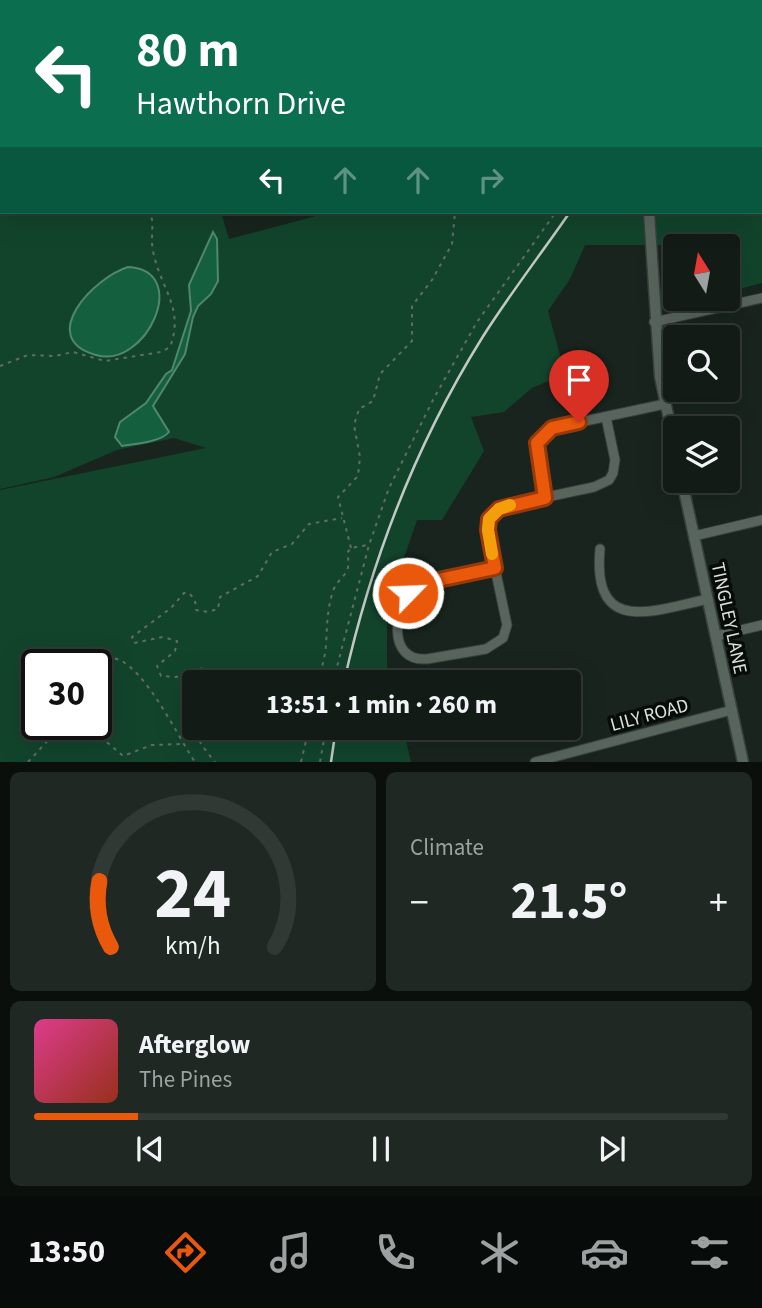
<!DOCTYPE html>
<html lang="en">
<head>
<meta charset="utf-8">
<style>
  body { margin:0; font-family:"Source Sans 3",sans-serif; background:#1f2823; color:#f1f3f6; height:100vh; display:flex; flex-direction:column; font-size:26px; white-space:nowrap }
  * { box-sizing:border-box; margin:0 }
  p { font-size:23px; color:#9ca1a1 }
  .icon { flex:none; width:38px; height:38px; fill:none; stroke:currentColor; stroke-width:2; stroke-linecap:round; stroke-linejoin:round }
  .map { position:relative; height:762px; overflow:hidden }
  .side { display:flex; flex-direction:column; gap:10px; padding:10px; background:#0a0f0c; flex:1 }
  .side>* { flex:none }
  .hud { position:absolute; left:0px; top:0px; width:763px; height:214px; box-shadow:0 7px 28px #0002,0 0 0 2px #313935; background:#0b6e4f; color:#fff; overflow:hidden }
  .needle { width:46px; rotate:349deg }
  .controls { position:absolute; left:663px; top:234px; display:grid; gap:14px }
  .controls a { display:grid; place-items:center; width:77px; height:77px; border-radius:7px; background:#121b16; box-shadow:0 7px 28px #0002,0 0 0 2px #313935; font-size:35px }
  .speed { position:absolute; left:21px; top:649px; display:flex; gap:14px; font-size:35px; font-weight:700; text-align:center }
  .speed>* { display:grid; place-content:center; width:91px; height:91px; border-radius:50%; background:#121b16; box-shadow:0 7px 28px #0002,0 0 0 2px #313935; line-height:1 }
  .speed .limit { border:4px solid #111; border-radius:10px; background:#fff; color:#111 }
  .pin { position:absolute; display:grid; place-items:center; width:60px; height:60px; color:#fff; margin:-72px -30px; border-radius:50% 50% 50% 0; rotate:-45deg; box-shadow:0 0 7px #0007 }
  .pin .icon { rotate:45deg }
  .me { position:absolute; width:77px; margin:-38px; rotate:66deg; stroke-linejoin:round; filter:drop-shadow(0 0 5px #0008) }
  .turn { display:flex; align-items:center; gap:24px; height:147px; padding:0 21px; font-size:32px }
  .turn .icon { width:91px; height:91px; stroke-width:2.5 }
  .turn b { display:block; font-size:49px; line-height:60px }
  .lanes { display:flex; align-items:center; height:66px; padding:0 21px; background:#0003; justify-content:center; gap:35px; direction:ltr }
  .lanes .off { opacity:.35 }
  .big { font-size:52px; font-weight:700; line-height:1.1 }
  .side .tile { flex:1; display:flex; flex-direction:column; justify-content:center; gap:10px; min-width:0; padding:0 24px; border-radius:10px; background:#1f2823 }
  .side .dial { align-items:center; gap:0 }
  .dial svg { height:182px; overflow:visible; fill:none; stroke:#313935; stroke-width:7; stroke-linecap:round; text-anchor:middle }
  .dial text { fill:#f1f3f6; stroke:none }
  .song { display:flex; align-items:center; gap:21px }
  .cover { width:84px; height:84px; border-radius:10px; background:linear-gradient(135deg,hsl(330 70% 55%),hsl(10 70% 35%)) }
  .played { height:7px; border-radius:4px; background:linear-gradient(90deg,#ea580c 15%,#313935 15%) }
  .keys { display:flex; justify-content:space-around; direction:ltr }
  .heat { display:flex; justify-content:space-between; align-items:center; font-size:38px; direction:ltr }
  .side .tiles { flex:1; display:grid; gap:10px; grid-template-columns:1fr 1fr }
  .tile:last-child { grid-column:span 2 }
  .trip { position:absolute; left:182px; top:670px; width:399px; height:70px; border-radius:7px; background:#121b16; box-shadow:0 7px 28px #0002,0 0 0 2px #313935; font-weight:700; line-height:70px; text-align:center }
  .menu { display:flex; height:112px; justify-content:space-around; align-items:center; background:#070b09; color:#9ca1a1 }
  .menu .icon { width:49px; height:49px }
  .menu .active { color:#ea580c }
  .menu b { font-size:32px; color:#f1f3f6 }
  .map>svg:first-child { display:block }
  .green { fill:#12442c; fill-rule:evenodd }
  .water { fill:#14603e; stroke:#50876e; stroke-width:2 }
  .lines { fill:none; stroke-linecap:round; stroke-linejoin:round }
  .service-casing { stroke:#38403b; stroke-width:7 }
  .minor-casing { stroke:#38403b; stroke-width:11 }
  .tertiary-casing { stroke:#38403b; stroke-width:13 }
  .path { stroke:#626c66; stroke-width:2; stroke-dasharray:3.5 5; stroke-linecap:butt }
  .service { stroke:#58655d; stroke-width:4.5 }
  .minor { stroke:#58655d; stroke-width:9 }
  .tertiary { stroke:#58655d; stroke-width:10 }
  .rail { stroke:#c2c9c5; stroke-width:2.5 }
  .route-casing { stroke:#983908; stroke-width:18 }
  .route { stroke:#ea580c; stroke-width:12 }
  .slow { stroke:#f59e0b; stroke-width:12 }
  .labels { text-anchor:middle; stroke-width:7; stroke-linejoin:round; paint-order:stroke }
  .street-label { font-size:19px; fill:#dce3df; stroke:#070c09 }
</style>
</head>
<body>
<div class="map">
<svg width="762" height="762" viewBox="0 0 762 762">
  <rect width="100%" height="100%" fill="#18241d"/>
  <path class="green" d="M 762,65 L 762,283 L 728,292 L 728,247 L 676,247 L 676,299 L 701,299 L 670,308 L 665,245 L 585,245 L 570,279 L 548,311 L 565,374 L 532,388 L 504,412 L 471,417 L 484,451 L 442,520 L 417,520 L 387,607 L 387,682 L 194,682 L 194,728 L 403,728 L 411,762 L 0,762 L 0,490 L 206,448 L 174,438 L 117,450 L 54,477 L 0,489 L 0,179 L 2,178 L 2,212 L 221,212 L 229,239 L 331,212 L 761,212 ZM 37,665 L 96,665 L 96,724 L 37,724 Z"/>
  <g class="water">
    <path d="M 213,232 L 217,239 L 218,281 L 211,294 L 198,306 L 193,317 L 185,354 L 153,406 L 169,432 C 161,442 135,444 122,446 L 115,437 L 120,422 L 146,403 L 166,374 L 172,370 L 191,311 L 189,285 Z"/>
    <path d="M 128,267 C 192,270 146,370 96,355 C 35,338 95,277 128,267 Z"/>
  </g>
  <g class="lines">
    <g class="service-casing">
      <g id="service">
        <polyline points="750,2 751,0"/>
        <polyline points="761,19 762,18"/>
        <polyline points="761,50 762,50"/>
      </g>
    </g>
    <g class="minor-casing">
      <g id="minor">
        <polyline points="257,0 258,2"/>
        <polyline points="654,322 762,298"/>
        <path d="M 545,498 L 537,450 C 537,439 543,433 552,428 L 665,404"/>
        <polyline points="694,536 762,520"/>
        <path d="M 600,549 C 592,636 652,611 708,599"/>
        <path d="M 495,568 L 413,587 C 394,607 386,662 427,659 L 486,649 L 503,638 L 507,625 L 487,530 C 488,515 496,510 509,505 L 594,487 L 609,480 L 613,473 L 615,460 L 606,417"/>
        <polyline points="716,636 762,625"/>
        <polyline points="535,762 732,710"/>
      </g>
    </g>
    <g class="tertiary-casing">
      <g id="tertiary">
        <polyline points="621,0 621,2"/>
        <polyline points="649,212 660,377 676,452"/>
        <polyline points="682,481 743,762"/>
      </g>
    </g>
    <g class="path">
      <polyline points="606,2 606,0"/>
      <polyline points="0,209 2,208"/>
      <path d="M 0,366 L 28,355 L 55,356 L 73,352 L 105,361 L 161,352 L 170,347 C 185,308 160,288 153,251 C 150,237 155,225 150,212"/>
      <polyline points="351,548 338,497 358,476 360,457 354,425 359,409 373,401 380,374 412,341 412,306 432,280 452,244 455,212"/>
      <path d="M 91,665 C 99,660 107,656 117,659 C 146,669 178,737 195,762"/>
      <polyline points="203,682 207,674 203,668 176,677 161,676 157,666 175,651 177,641 163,637 134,643 132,637 171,608 184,593 189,593 195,600 196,610 208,612 218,609 220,597 258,576 272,552 292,544 309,524 342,518"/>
      <path d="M 318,682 C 321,670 325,658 326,645 C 327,626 327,610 333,591 C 339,575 353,576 347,553 L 351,548 L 367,545"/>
      <polyline points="333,682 369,545 389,488 434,398 477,322 556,212"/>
      <path d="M 194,700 C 185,724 200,744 215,762"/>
      <polyline points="49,741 79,726 87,725 123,756 152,745 182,744"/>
      <polyline points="28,762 63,724"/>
      <polyline points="301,762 309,728"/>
      <polyline points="320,762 326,728"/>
    </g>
    <use href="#service" class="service"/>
    <use href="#minor" class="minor"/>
    <use href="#tertiary" class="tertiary"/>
    <g class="rail">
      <polyline points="714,2 715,0"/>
      <path d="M 344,682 C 371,561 416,444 482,338 C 509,295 541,254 570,212"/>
      <polyline points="331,762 336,728"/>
    </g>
  </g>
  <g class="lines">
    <g class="route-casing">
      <polyline id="route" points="408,593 424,583 495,568 488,530 489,519 499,509 545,498 537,443 552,428 579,422"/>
    </g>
    <use href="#route" class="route"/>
    <polyline class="slow" points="492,554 488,530 489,519 499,509 510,505"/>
  </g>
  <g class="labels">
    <g class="street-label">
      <text transform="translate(730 618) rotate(78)" y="7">TINGLEY LANE</text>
      <text transform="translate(649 714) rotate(-15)" y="7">LILY ROAD</text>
    </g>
  </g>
</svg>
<div class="controls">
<a><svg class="needle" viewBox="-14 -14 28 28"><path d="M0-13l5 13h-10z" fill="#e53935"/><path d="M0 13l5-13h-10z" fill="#9ca1a1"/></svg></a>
<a><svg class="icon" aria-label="search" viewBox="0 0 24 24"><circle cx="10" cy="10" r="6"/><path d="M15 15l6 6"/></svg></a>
<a><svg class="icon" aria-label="layers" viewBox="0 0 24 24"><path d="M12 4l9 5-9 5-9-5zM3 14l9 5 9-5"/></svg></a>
</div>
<div class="speed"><div class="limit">30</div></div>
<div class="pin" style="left:579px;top:422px;background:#d93025"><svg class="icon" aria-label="arrive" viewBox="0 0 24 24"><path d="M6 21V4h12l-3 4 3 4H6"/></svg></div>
<svg class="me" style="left:408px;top:593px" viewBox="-20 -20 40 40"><circle r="17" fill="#ea580c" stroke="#fff" stroke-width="3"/><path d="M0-11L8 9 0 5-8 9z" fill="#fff"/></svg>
<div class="trip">13:51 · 1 min · 260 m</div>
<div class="hud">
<div class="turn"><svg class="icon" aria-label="left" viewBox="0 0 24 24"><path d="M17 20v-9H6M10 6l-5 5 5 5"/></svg><div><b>80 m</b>Hawthorn Drive</div></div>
<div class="lanes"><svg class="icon" aria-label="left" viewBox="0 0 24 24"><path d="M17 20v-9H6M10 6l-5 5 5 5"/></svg><svg class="icon off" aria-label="ahead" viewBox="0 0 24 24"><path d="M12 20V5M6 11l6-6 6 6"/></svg><svg class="icon off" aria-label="ahead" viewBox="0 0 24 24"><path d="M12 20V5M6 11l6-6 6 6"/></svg><svg class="icon off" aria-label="right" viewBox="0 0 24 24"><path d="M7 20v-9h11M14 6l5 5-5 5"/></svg></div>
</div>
</div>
<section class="side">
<div class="tiles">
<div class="tile dial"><svg viewBox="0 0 100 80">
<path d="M14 69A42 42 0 1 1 86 69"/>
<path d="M14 69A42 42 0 0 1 9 40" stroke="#ea580c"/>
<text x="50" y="56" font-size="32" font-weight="700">24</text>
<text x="50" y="72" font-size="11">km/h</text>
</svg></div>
<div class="tile"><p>Climate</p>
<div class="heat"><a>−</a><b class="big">21.5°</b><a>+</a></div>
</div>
<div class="tile">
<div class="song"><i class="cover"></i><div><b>Afterglow</b><p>The Pines</p></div></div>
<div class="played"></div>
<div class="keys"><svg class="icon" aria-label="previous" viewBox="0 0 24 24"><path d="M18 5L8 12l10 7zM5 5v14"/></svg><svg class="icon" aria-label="pause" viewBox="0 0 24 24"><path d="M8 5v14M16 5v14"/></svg><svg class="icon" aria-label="next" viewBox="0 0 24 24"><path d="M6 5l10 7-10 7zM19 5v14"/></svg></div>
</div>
</div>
</section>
<nav class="menu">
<b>13:50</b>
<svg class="icon active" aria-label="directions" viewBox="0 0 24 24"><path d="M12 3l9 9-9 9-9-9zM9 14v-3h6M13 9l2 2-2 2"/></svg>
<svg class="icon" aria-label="music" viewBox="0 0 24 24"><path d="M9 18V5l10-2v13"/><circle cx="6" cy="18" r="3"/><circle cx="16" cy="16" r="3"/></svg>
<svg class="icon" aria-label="phone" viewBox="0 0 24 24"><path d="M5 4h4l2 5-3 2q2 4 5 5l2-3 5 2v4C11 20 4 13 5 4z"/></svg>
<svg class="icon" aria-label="climate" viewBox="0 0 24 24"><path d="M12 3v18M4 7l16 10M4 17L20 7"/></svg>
<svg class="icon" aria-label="car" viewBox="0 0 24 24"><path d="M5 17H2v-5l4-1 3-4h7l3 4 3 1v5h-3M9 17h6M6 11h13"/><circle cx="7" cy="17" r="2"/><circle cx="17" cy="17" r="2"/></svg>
<svg class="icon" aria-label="filters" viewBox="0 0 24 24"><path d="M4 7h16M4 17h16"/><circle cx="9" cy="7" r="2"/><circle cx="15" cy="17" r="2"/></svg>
</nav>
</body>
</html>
